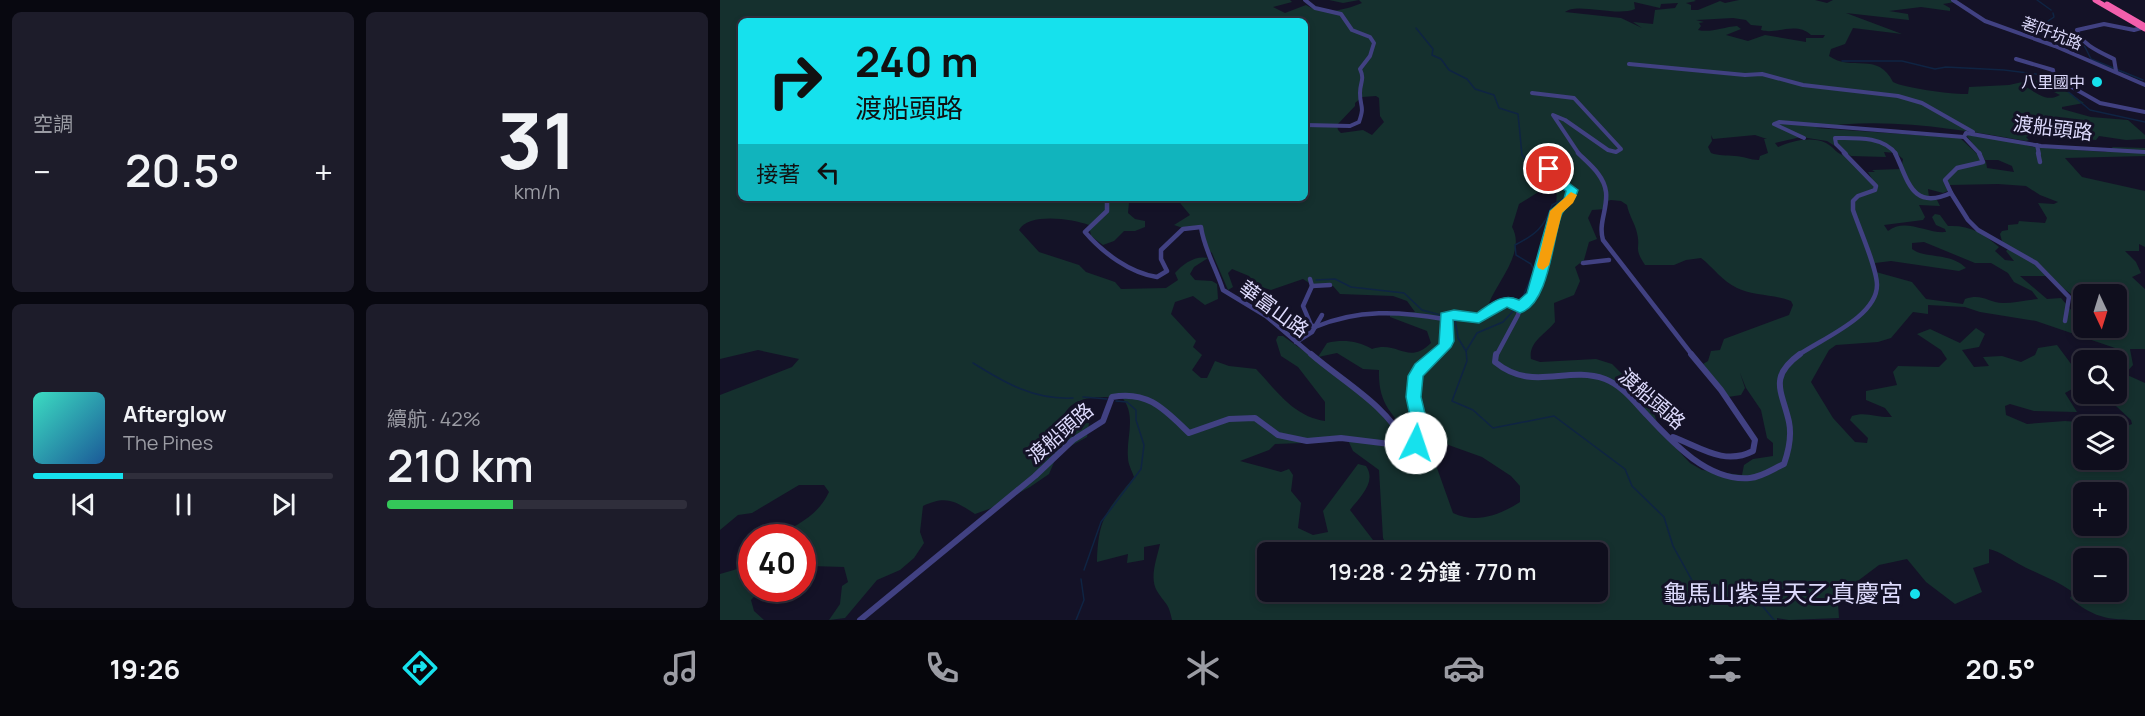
<!DOCTYPE html>
<html lang="zh-TW">
<head>
<meta charset="utf-8">
<style>
  body { margin:0; font-family:Manrope,"Noto Sans TC",sans-serif; background:#1d1c2a; color:#f1f3f6; height:100vh; display:flex; flex-direction:column; font-size:22px; white-space:nowrap }
  * { box-sizing:border-box; margin:0 }
  p { font-size:20px; color:#9b9ca4 }
  .icon { flex:none; width:33px; height:33px; fill:none; stroke:currentColor; stroke-width:2; stroke-linecap:round; stroke-linejoin:round }
  .map { position:relative; flex:1; overflow:hidden }
  .details { display:flex; flex-direction:column; gap:12px; padding:12px; background:#080810; width:720px }
  .details>* { flex:none }
  .guide { position:absolute; left:18px; top:18px; width:570px; height:183px; border-radius:9px; box-shadow:0 3px 9px #0003,0 0 0 2px #2f2e3b; background:#16e1ed; color:#111; overflow:hidden }
  .needle { width:39px; rotate:176deg }
  .controls { position:absolute; left:1353px; top:284px; display:grid; gap:12px }
  .controls a { display:grid; place-items:center; width:54px; height:54px; border-radius:9px; background:#0f0e1d; box-shadow:0 3px 9px #0003,0 0 0 2px #2f2e3b; font-size:30px }
  .speed { position:absolute; left:18px; top:524px; display:flex; gap:12px; font-size:30px; font-weight:700; text-align:center }
  .speed>* { display:grid; place-content:center; width:78px; height:78px; border-radius:50%; background:#0f0e1d; box-shadow:0 3px 9px #0003,0 0 0 2px #2f2e3b; line-height:1 }
  .speed .limit { border:9px solid #d22; background:#fff; color:#111 }
  .pin { position:absolute; display:grid; place-items:center; width:51px; height:51px; color:#fff; margin:-26px; border:3px solid #fff; border-radius:50%; box-shadow:0 2px 6px #0007 }
  .me { position:absolute; width:66px; margin:-33px; rotate:4deg; stroke-linejoin:round; filter:drop-shadow(0 0 4px #0008) }
  .turn { display:flex; align-items:center; gap:21px; height:126px; padding:0 18px; font-size:27px }
  .turn .icon { width:78px; height:78px; stroke-width:2.5 }
  .turn b { display:block; font-size:42px; line-height:51px }
  .then { display:flex; align-items:center; height:57px; padding:0 18px; background:#0003; gap:12px; font-size:22px }
  .big { font-size:45px; font-weight:600; line-height:1.1 }
  .details .widget { flex:1; display:flex; flex-direction:column; justify-content:center; gap:9px; min-width:0; padding:0 21px; border-radius:9px; background:#1d1c2a }
  .details .dial { align-items:center; gap:0 }
  .dial b { font-size:78px; line-height:1 }
  .song { display:flex; align-items:center; gap:18px }
  .cover { width:72px; height:72px; border-radius:9px; background:linear-gradient(135deg,hsl(170 70% 55%),hsl(210 70% 35%)) }
  .played { height:6px; border-radius:3px; background:linear-gradient(90deg,#16e1ed 30%,#2f2e3b 30%) }
  .keys { display:flex; justify-content:space-around; direction:ltr }
  .heat { display:flex; justify-content:space-between; align-items:center; font-size:33px; direction:ltr }
  .charge { height:9px; border-radius:4px; background:linear-gradient(90deg,#34c759 42%,#2f2e3b 0) }
  .details .tiles { flex:1; display:grid; gap:12px; grid-template-columns:repeat(2,1fr) }
  .trip { position:absolute; left:537px; top:542px; width:351px; height:60px; border-radius:9px; background:#0f0e1d; box-shadow:0 3px 9px #0003,0 0 0 2px #2f2e3b; font-weight:600; line-height:60px; text-align:center }
  .tabs { display:flex; height:96px; justify-content:space-around; align-items:center; background:#06060c; color:#9b9ca4 }
  .tabs .icon { width:42px; height:42px }
  .tabs .on { color:#16e1ed }
  .tabs b { font-size:27px; color:#f1f3f6 }
  main { display:flex; flex:1; min-height:0 }
  .map>svg:first-child { display:block }
  .green { fill:#15302e; fill-rule:evenodd }
  .lines { fill:none; stroke-linecap:round; stroke-linejoin:round }
  .stream { stroke:#0f2443; stroke-width:1.5 }
  .minor-far2 { stroke:#414182; stroke-width:4 }
  .minor-far1 { stroke:#414182; stroke-width:4.5 }
  .minor { stroke:#414182; stroke-width:6 }
  .highway { stroke:#f25fac; stroke-width:5 }
  .highway-bridge { stroke:#f25fac; stroke-width:5 }
  .route { fill:#16e1ed; stroke:#0e929a; stroke-width:1.5 }
  .slow { fill:#f59e0b }
  .poi-dot { fill:#16e1ed; stroke:#141227; stroke-width:2 }
  .labels { text-anchor:middle; stroke-width:6; stroke-linejoin:round; paint-order:stroke }
  .far-street-label { font-size:16px; fill:#dddafc; stroke:#141227 }
  .far-poi-label { font-size:16px; fill:#dddafc; stroke:#141227; text-anchor:end }
  .street-label { font-size:20px; fill:#dddafc; stroke:#141227 }
  .near-poi-label { font-size:24px; fill:#dddafc; stroke:#141227; text-anchor:end }
</style>
</head>
<body>
<main>
<section class="details">
<div class="tiles">
<div class="widget"><p>空調</p>
<div class="heat"><a>−</a><b class="big">20.5°</b><a>+</a></div>
</div>
<div class="widget dial"><b>31</b><p>km/h</p></div>
<div class="widget">
<div class="song"><i class="cover"></i><div><b>Afterglow</b><p>The Pines</p></div></div>
<div class="played"></div>
<div class="keys"><svg class="icon" aria-label="previous" viewBox="0 0 24 24"><path d="M18 5L8 12l10 7zM5 5v14"/></svg><svg class="icon" aria-label="pause" viewBox="0 0 24 24"><path d="M8 5v14M16 5v14"/></svg><svg class="icon" aria-label="next" viewBox="0 0 24 24"><path d="M6 5l10 7-10 7zM19 5v14"/></svg></div>
</div>
<div class="widget"><p>續航 · 42%</p><b class="big">210 km</b><div class="charge"></div></div>
</div>
</section>
<div class="map">
<svg width="1425" height="620" viewBox="0 0 1425 620">
  <rect width="100%" height="100%" fill="#141227"/>
  <g class="green">
    <path d="M 0,0 L 570,0 L 572,2 L 553,7 L 565,13 L 586,5 C 603,16 625,10 642,3 L 639,0 L 623,3 L 609,0 L 974,0 L 976,1 L 966,3 L 971,5 L 971,10 L 978,10 L 1000,1 L 1005,3 L 1019,0 L 1095,0 L 1107,3 L 1113,0 L 1232,0 L 1235,2 L 1223,4 L 1230,8 L 1230,11 L 1201,7 L 1169,11 L 1188,14 L 1189,20 L 1126,13 L 1182,34 L 1133,28 L 1125,44 L 1111,49 L 1109,56 C 1131,72 1158,51 1173,82 C 1184,88 1236,95 1248,94 L 1249,87 L 1289,85 L 1307,81 L 1311,83 L 1304,86 C 1317,92 1325,103 1340,95 L 1316,83 L 1316,80 L 1344,89 L 1364,103 L 1342,107 L 1342,109 L 1371,117 L 1408,120 L 1425,135 L 1425,139 L 1406,140 L 1379,136 L 1376,140 L 1311,135 L 1306,137 L 1309,140 L 1306,141 C 1238,129 1162,116 1096,128 L 1240,138 L 1266,162 L 1267,168 L 1294,172 L 1292,166 L 1278,160 L 1265,160 L 1246,135 L 1283,139 L 1313,147 L 1386,152 L 1393,147 L 1425,148 L 1425,156 L 1345,158 L 1362,177 L 1425,191 L 1425,247 L 1419,244 L 1419,251 L 1405,251 L 1416,262 L 1421,273 L 1412,277 L 1425,289 L 1425,349 L 1410,349 L 1413,365 L 1405,374 L 1425,383 L 1425,620 C 1392,620 1376,620 1350,598 L 1354,593 C 1337,580 1317,574 1299,564 C 1288,558 1281,552 1269,549 L 1269,563 L 1253,568 L 1262,592 L 1235,604 L 1206,582 L 1187,559 L 1159,565 L 1135,583 L 1117,589 L 1119,618 L 1069,620 L 1057,618 L 1057,620 L 452,620 C 449,603 445,604 437,591 C 429,578 437,558 440,544 L 424,547 L 424,560 L 407,563 L 408,554 L 377,562 C 378,517 387,511 414,477 C 412,471 408,464 408,458 C 406,436 417,417 402,397 C 377,397 349,394 341,422 L 346,425 L 369,423 L 367,437 L 338,453 L 329,474 L 310,487 L 269,509 L 255,514 C 235,501 226,495 203,506 L 200,532 L 204,543 L 194,558 L 180,570 L 157,580 L 125,618 L 109,620 L 120,604 L 122,586 L 128,582 L 124,567 L 91,566 L 83,568 L 82,537 L 53,537 C 76,526 98,516 109,492 L 104,485 L 79,485 L 32,513 L 18,515 L 0,530 L 0,395 L 72,367 L 79,359 L 38,350 L 0,359 ZM 914,2 L 940,8 L 941,4 L 958,3 L 955,8 L 935,10 L 933,24 L 913,22 L 922,28 L 901,18 L 845,12 C 856,2 897,17 915,9 ZM 1013,18 L 1026,20 L 1031,25 L 1042,26 L 1041,30 C 1056,35 1076,21 1091,35 L 1105,35 L 1103,38 L 1086,38 L 1086,42 L 1045,35 L 1028,41 L 1006,35 L 1021,29 L 1017,26 C 1003,27 991,33 978,30 L 981,26 L 979,23 L 984,22 L 976,20 ZM 21,21 L 585,21 L 585,198 L 456,198 L 470,215 L 454,225 L 463,228 L 481,227 L 484,230 L 483,245 L 492,253 L 508,290 L 513,287 L 508,273 L 512,269 L 529,276 L 538,286 L 551,290 L 583,279 L 594,286 L 613,286 L 620,294 L 673,296 L 687,301 L 695,312 L 670,314 L 670,317 L 707,331 L 711,343 C 687,366 679,340 652,349 C 638,341 623,339 607,343 L 598,357 L 617,353 L 643,369 L 659,370 C 658,405 672,413 693,439 L 696,441 L 709,438 L 762,457 L 791,476 L 800,486 L 800,502 C 780,515 756,524 733,513 L 717,468 L 706,455 L 686,445 L 674,423 L 644,394 L 563,336 L 558,336 L 556,340 L 561,356 L 578,367 L 605,402 L 605,421 C 573,416 557,391 536,369 L 509,366 L 495,361 L 487,378 L 481,378 L 472,370 L 482,355 L 473,347 L 476,341 L 451,314 L 455,302 L 473,296 L 485,305 L 498,299 L 497,284 L 492,281 L 475,280 L 470,274 L 474,267 L 488,258 C 475,255 463,264 455,273 L 458,280 L 446,288 L 401,289 L 395,282 L 366,272 L 359,265 L 319,252 L 299,230 C 309,212 353,219 369,225 L 371,236 L 383,245 L 394,241 L 404,231 L 415,231 L 425,227 L 425,221 L 415,219 L 408,213 L 409,202 L 419,198 L 21,198 ZM 656,96 L 659,98 L 660,116 L 664,122 L 652,135 L 643,130 L 621,133 L 618,130 L 617,125 L 635,106 L 635,103 L 642,97 ZM 991,135 L 993,139 L 1035,135 L 1047,139 L 1044,139 L 1048,153 L 1040,156 L 1039,160 C 1030,160 1023,156 1015,156 C 1006,155 999,156 991,153 L 988,147 L 992,141 ZM 1081,137 L 1107,141 L 1131,156 L 1166,157 L 1164,152 L 1176,153 L 1183,159 L 1181,169 L 1152,170 L 1155,172 L 1148,172 L 1152,179 L 1126,156 C 1117,155 1114,147 1106,143 C 1090,136 1073,141 1058,147 L 1055,143 ZM 814,162 L 832,166 C 847,213 822,263 802,305 L 769,303 C 778,281 806,251 792,227 L 799,204 L 828,186 L 829,176 L 811,173 L 805,167 ZM 1278,184 L 1306,186 L 1320,195 L 1338,202 L 1334,204 L 1318,203 L 1327,218 L 1325,223 L 1299,221 L 1298,224 L 1288,225 L 1288,230 L 1282,231 L 1280,234 L 1282,241 L 1311,263 L 1289,248 L 1286,251 L 1294,261 L 1285,260 L 1275,251 L 1279,247 C 1263,233 1250,225 1228,226 L 1220,215 L 1215,214 L 1212,217 L 1216,225 L 1225,229 L 1226,232 C 1207,234 1185,217 1168,231 L 1164,225 L 1203,220 L 1205,217 L 1199,205 L 1220,206 L 1217,200 L 1209,198 L 1208,189 L 1223,193 L 1228,191 L 1230,185 ZM 891,200 L 901,201 L 907,205 C 909,216 915,223 917,233 C 921,249 913,247 925,265 L 954,265 L 966,260 L 981,258 C 994,268 1002,281 1017,288 C 1033,296 1053,294 1071,301 L 1073,305 L 1069,315 L 1004,339 L 1000,350 L 991,351 L 988,361 L 983,364 L 1008,397 L 1021,395 L 1025,388 L 1020,373 L 1026,388 L 1041,410 L 1047,438 L 1053,443 L 1053,456 L 1033,459 L 1024,465 L 1022,475 L 982,470 L 970,463 L 940,431 L 930,402 L 892,364 L 876,359 L 820,362 L 811,359 C 808,342 826,334 835,322 L 834,303 L 854,295 L 860,281 L 855,267 L 864,260 L 869,242 L 877,239 L 868,218 L 872,210 L 886,209 L 887,201 ZM 1204,242 L 1255,263 L 1271,263 L 1288,273 L 1294,282 L 1312,291 L 1318,299 C 1307,300 1294,303 1283,303 C 1268,303 1263,293 1245,299 L 1243,304 L 1206,299 L 1192,282 L 1156,272 L 1155,263 L 1171,261 L 1239,271 L 1246,268 C 1230,252 1205,259 1192,249 L 1192,243 ZM 1300,276 L 1326,276 L 1354,296 L 1366,290 L 1373,294 L 1396,294 L 1397,306 L 1404,310 L 1397,312 L 1396,327 L 1364,327 L 1363,317 L 1352,311 L 1341,298 L 1327,299 ZM 1208,305 L 1245,307 L 1260,312 L 1316,321 L 1395,348 L 1396,393 L 1382,393 L 1411,420 L 1412,424 L 1407,426 L 1345,421 L 1307,424 L 1286,415 L 1285,406 L 1290,404 L 1314,411 L 1357,412 L 1345,393 L 1361,384 L 1360,376 L 1337,345 L 1318,348 L 1315,355 L 1301,362 L 1282,356 L 1263,357 L 1269,366 L 1254,367 L 1242,350 L 1259,347 L 1265,334 L 1256,328 L 1240,343 L 1210,329 L 1197,334 L 1221,350 L 1227,359 L 1219,367 L 1178,366 L 1173,372 L 1177,385 L 1146,391 L 1146,400 L 1165,408 L 1172,417 C 1157,418 1146,411 1132,416 L 1130,420 L 1148,438 L 1147,443 L 1135,442 L 1113,418 L 1091,382 L 1109,350 L 1116,345 L 1158,342 L 1171,338 L 1193,312 L 1208,314 ZM 1364,426 L 1396,426 L 1396,459 L 1364,459 ZM 627,438 L 633,451 L 659,470 L 663,538 L 667,546 L 682,543 L 690,546 L 691,552 L 878,552 L 878,591 L 707,591 L 709,595 L 702,603 L 643,601 L 644,591 L 548,591 L 548,552 L 653,552 L 653,540 L 630,510 C 640,497 657,482 646,466 L 638,464 L 603,511 L 608,532 L 593,535 L 578,528 L 581,503 L 571,491 L 573,475 L 569,469 L 561,472 L 520,461 L 549,450 L 555,444 L 611,442 ZM 1364,492 L 1396,492 L 1396,525 L 1364,525 ZM 1364,558 L 1396,558 L 1396,591 L 1364,591 Z"/>
    <polygon points="31,565 32,588 42,588 31,600 34,611 44,620 0,620 0,574"/>
  </g>
  <g class="lines">
    <g class="stream">
      <polyline points="1317,0 1331,10"/>
      <polyline points="1333,13 1334,17 1328,21 1329,26 1353,37 1365,47 1371,59 1423,80"/>
      <path d="M 696,28 L 713,49 L 712,55 L 721,59 L 729,70 L 747,79 L 755,89 L 774,95 L 779,108 L 798,114 L 802,155 L 810,163 L 833,174 L 836,177 L 835,182 L 847,193 L 843,199 L 832,205 C 825,227 815,235 795,245 L 796,255 L 811,264 L 814,270 L 800,304"/>
      <polyline points="1122,61 1182,61 1215,69 1226,67 1284,70 1316,74 1338,83"/>
      <polyline points="1345,89 1370,110 1425,122"/>
      <polyline points="596,280 615,279 631,287 684,293 702,310 724,316"/>
      <polyline points="729,318 735,319 738,338 746,351 747,361 732,401 753,410 773,428 834,416 905,469 912,486 944,517 953,546 974,584 988,597 1040,603 1054,620"/>
      <polyline points="746,351 757,333 783,322 795,309"/>
      <path d="M 253,363 C 285,383 314,400 353,398"/>
      <polyline points="363,397 387,399"/>
      <polyline points="364,570 381,522 421,469 424,445 416,420 416,410 407,402 396,401"/>
      <polyline points="356,620 364,600 361,579"/>
    </g>
    <g class="minor-far2">
      <path d="M 585,0 L 595,8 L 621,14 L 632,30 L 650,37 L 654,43 L 650,56 L 640,69 C 645,80 640,82 640,93 C 640,108 645,105 639,122 L 630,126 L 585,125"/>
      <polyline points="1233,0 1265,21 1335,46 1425,85"/>
      <polyline points="1296,59 1333,70 1334,77 1380,103 1425,112"/>
      <polyline points="909,64 1025,75 1042,74 1083,85 1178,96 1202,103 1253,132"/>
      <path d="M 1396,71 L 1394,59 C 1382,53 1360,44 1357,30 L 1384,24 L 1414,30 L 1425,27"/>
      <polyline points="812,93 854,98 901,149 896,152 888,150 845,120 833,115 859,154"/>
      <polyline points="1084,138 1054,124 1059,122 1244,137"/>
      <polyline points="1317,145 1319,154"/>
      <path d="M 1126,154 L 1116,144 L 1115,138 C 1136,138 1163,136 1176,154"/>
      <polyline points="1260,154 1244,137 1246,133 1321,146 1425,152"/>
    </g>
    <g class="minor-far1">
      <path d="M 858,153 C 869,164 884,175 886,192 C 888,209 878,223 883,240 L 973,356"/>
      <path d="M 1175,153 C 1188,179 1191,211 1231,193 L 1225,180 L 1237,168 L 1263,162 L 1259,153"/>
      <polyline points="1318,153 1320,162"/>
      <polyline points="1231,193 1248,220 1258,230 1316,263 1349,297 1345,321"/>
      <path d="M 387,198 L 387,211 L 365,232 C 383,253 410,273 437,277 L 447,271 L 441,259 L 441,250 L 463,229 L 481,227 C 484,249 496,268 503,290 L 546,316 L 593,356"/>
      <polyline points="863,263 889,260"/>
      <path d="M 590,279 L 592,286 L 583,306 L 591,325 L 595,327 C 638,309 679,311 724,319"/>
      <polyline points="592,286 610,285"/>
      <polyline points="800,308 814,295 836,211 849,201 852,190 841,183 838,172 829,169"/>
      <polyline points="576,342 592,332 602,315"/>
      <path d="M 716,356 L 726,341 L 726,317 L 734,315 L 759,318 C 773,308 783,299 800,308 L 798,315 L 776,356"/>
      <path d="M 1077,356 C 1101,339 1157,317 1157,285 C 1157,268 1139,228 1133,210 L 1133,201 L 1138,196 L 1155,190 L 1156,186 L 1124,153"/>
    </g>
    <g class="minor">
      <path d="M 591,354 C 626,384 665,404 687,445"/>
      <path d="M 776,354 L 775,362 C 813,393 846,365 885,379 C 901,385 913,400 924,412 C 950,440 987,482 1030,478 C 1042,477 1053,469 1064,464 C 1069,450 1072,437 1069,422 C 1062,391 1048,377 1080,354"/>
      <path d="M 953,437 C 980,447 1004,466 1033,451 L 1035,440 L 1001,390 L 971,354"/>
      <path d="M 140,620 L 315,476 L 353,440 L 383,421 L 392,397 C 428,390 445,410 469,433 L 509,419 L 535,418 L 558,435 L 587,441 L 621,438 L 678,445 L 696,443 C 715,407 668,398 717,354"/>
    </g>
    <polyline class="highway" points="1387,4 1425,26"/>
    <polyline class="highway-bridge" points="1375,0 1425,29"/>
  </g>
  <path class="route" d="M 829,166 L 842,170 L 846,181 L 858,190 C 854,205 844,206 841,216 C 832,242 829,304 800,313 L 787,307 L 759,323 L 733,320 L 734,341 L 731,347 L 703,376 L 701,397 L 709,430 L 701,448 L 690,448 L 688,443 L 693,430 L 686,397 L 688,376 L 695,364 L 719,344 L 721,313 L 734,310 L 757,313 C 770,304 783,292 799,300 L 807,293 L 830,211 L 844,199 L 846,191 L 837,185 L 833,174 L 823,169 Z"/>
  <polygon class="slow" points="851,192 857,195 853,203 842,213 829,265 823,270 818,268 817,265 830,211"/>
  <g class="poi-dot">
    <circle cx="1377" cy="82" r="6"/>
    <circle cx="1195" cy="594" r="6"/>
  </g>
  <g class="labels">
    <g class="far-street-label">
      <text transform="translate(1332 33) rotate(21)" y="6">荖阡坑路</text>
    </g>
    <g class="far-poi-label">
      <text x="1365" y="88">八里國中</text>
    </g>
    <g class="street-label">
      <text transform="translate(1333 128) rotate(7)" y="7">渡船頭路</text>
      <text transform="translate(554 309) rotate(36)" y="7">華富山路</text>
      <text transform="translate(932 399) rotate(41)" y="7">渡船頭路</text>
      <text transform="translate(340 433) rotate(-41)" y="7">渡船頭路</text>
    </g>
    <g class="near-poi-label">
      <text x="1183" y="602">龜馬山紫皇天乙真慶宮</text>
    </g>
  </g>
</svg>
<div class="controls">
<a><svg class="needle" viewBox="-14 -14 28 28"><path d="M0-13l5 13h-10z" fill="#e53935"/><path d="M0 13l5-13h-10z" fill="#9b9ca4"/></svg></a>
<a><svg class="icon" aria-label="search" viewBox="0 0 24 24"><circle cx="10" cy="10" r="6"/><path d="M15 15l6 6"/></svg></a>
<a><svg class="icon" aria-label="layers" viewBox="0 0 24 24"><path d="M12 4l9 5-9 5-9-5zM3 14l9 5 9-5"/></svg></a>
<a>+</a>
<a>−</a>
</div>
<div class="speed"><div class="limit">40</div></div>
<div class="pin" style="left:829px;top:169px;background:#d93025"><svg class="icon" aria-label="arrive" viewBox="0 0 24 24"><path d="M6 21V4h12l-3 4 3 4H6"/></svg></div>
<svg class="me" style="left:696px;top:443px" viewBox="-20 -20 40 40"><circle r="19" fill="#fff"/><path d="M0-13L10 11 0 6-10 11z" fill="#16e1ed"/></svg>
<div class="trip">19:28 · 2 分鐘 · 770 m</div>
<div class="guide">
<div class="turn"><svg class="icon" aria-label="right" viewBox="0 0 24 24"><path d="M7 20v-9h11M14 6l5 5-5 5"/></svg><div><b>240 m</b>渡船頭路</div></div>
<div class="then">接著<svg class="icon" aria-label="left" viewBox="0 0 24 24"><path d="M17 20v-9H6M10 6l-5 5 5 5"/></svg></div>
</div>
</div>
</main>
<nav class="tabs">
<b>19:26</b>
<svg class="icon on" aria-label="directions" viewBox="0 0 24 24"><path d="M12 3l9 9-9 9-9-9zM9 14v-3h6M13 9l2 2-2 2"/></svg>
<svg class="icon" aria-label="music" viewBox="0 0 24 24"><path d="M9 18V5l10-2v13"/><circle cx="6" cy="18" r="3"/><circle cx="16" cy="16" r="3"/></svg>
<svg class="icon" aria-label="phone" viewBox="0 0 24 24"><path d="M5 4h4l2 5-3 2q2 4 5 5l2-3 5 2v4C11 20 4 13 5 4z"/></svg>
<svg class="icon" aria-label="climate" viewBox="0 0 24 24"><path d="M12 3v18M4 7l16 10M4 17L20 7"/></svg>
<svg class="icon" aria-label="car" viewBox="0 0 24 24"><path d="M5 17H2v-5l4-1 3-4h7l3 4 3 1v5h-3M9 17h6M6 11h13"/><circle cx="7" cy="17" r="2"/><circle cx="17" cy="17" r="2"/></svg>
<svg class="icon" aria-label="filters" viewBox="0 0 24 24"><path d="M4 7h16M4 17h16"/><circle cx="9" cy="7" r="2"/><circle cx="15" cy="17" r="2"/></svg>
<b>20.5°</b>
</nav>
</body>
</html>
